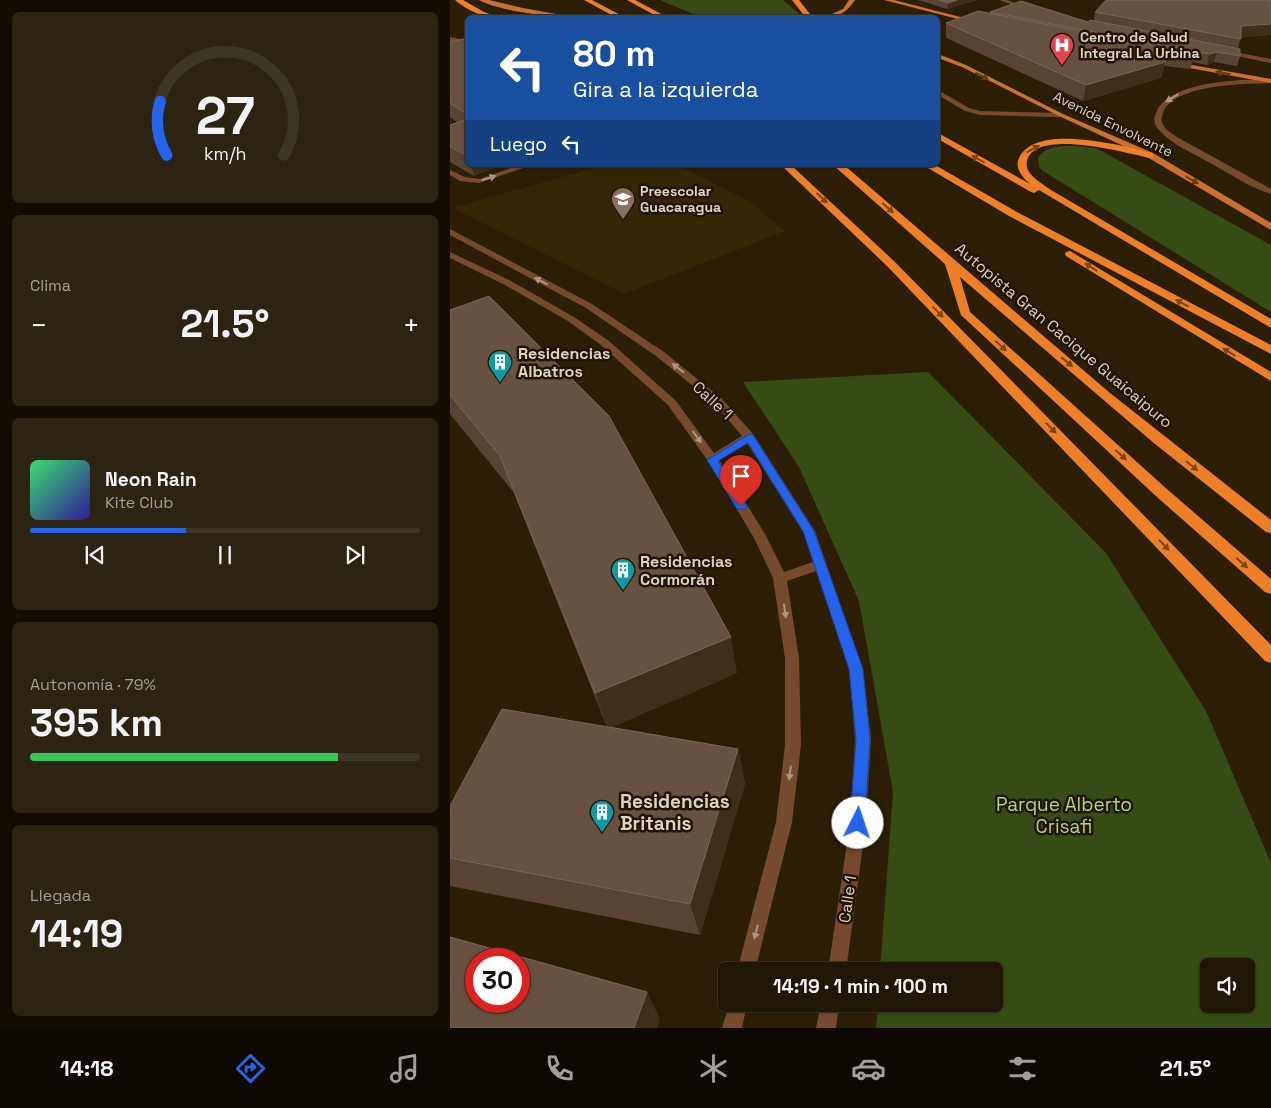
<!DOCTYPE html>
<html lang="es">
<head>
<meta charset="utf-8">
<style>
  body { margin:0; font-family:"Space Grotesk",sans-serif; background:#2d2313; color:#f1f3f6; height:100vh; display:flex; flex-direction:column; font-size:19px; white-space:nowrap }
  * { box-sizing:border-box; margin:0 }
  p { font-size:16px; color:#a29f9a }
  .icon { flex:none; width:28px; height:28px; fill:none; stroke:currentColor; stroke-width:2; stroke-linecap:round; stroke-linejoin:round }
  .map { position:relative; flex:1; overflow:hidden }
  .drawer { display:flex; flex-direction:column; gap:12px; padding:12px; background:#120c02; width:450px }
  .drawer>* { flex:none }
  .guide { position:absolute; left:15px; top:15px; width:475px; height:152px; border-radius:8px; box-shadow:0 1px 4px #0004,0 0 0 1px #3d3526; background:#1a4fa0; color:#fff; overflow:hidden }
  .tools { position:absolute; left:750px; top:958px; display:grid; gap:10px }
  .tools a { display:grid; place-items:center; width:55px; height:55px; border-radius:8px; background:#201604; box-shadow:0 1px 4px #0004,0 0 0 1px #3d3526; font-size:25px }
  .speed { position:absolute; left:15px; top:948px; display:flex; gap:10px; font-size:25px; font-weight:700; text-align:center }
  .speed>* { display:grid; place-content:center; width:65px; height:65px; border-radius:50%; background:#201604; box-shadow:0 1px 4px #0004,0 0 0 1px #3d3526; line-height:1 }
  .speed .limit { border:8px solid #d22; background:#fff; color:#111 }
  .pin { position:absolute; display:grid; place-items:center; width:42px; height:42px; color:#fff; margin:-51px -21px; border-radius:50% 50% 50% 0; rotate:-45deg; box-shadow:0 0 5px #0007 }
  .pin .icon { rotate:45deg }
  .me { position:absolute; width:55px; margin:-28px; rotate:4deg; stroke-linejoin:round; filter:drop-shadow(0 0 4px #0008) }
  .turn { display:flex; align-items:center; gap:18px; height:105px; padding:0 25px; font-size:22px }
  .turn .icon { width:65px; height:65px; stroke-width:2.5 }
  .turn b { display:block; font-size:35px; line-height:42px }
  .then { display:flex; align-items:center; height:48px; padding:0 25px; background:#0003; gap:10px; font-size:19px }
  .big { font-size:38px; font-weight:600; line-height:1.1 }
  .drawer .widget { flex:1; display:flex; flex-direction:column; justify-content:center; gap:8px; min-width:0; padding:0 18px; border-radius:8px; background:#2d2313 }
  .drawer .dial { align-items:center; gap:0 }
  .dial svg { height:130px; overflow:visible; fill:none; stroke:#3d3526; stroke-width:7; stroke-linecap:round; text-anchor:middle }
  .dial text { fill:#f1f3f6; stroke:none }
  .song { display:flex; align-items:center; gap:15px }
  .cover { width:60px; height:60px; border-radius:8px; background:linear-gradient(135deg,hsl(140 70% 55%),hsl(250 70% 35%)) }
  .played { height:5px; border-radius:2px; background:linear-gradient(90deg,#2563eb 40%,#3d3526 40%) }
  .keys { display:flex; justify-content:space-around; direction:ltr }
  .heat { display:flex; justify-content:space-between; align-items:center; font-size:28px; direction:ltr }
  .charge { height:8px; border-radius:4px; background:linear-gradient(90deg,#34c759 79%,#3d3526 0) }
  .trip { position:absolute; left:268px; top:962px; width:285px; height:50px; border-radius:8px; background:#201604; box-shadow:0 1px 4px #0004,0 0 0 1px #3d3526; font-weight:600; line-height:50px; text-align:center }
  .dock { display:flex; height:80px; justify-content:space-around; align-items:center; background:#0d0902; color:#a29f9a }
  .dock .icon { width:35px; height:35px }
  .dock .on { color:#2563eb }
  .dock b { font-size:22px; color:#f1f3f6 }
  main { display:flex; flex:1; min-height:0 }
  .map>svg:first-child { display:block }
  .built { fill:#372605 }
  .green { fill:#364c14; fill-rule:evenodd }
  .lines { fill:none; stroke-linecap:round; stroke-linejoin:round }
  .service { fill:#764a2d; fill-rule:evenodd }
  .minor { fill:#764a2d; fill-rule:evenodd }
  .primary { fill:#cb702d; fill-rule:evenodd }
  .motorway { fill:#ed7f28; fill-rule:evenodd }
  .wall { fill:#594332 }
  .shaded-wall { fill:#412e19 }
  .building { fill:#675242; stroke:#796656; fill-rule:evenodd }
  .oneway { fill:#653912 }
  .oneway2 { fill:#ae9581 }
  .oneway3 { fill:#7d4412 }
  .route { fill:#2563eb; stroke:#184099 }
  .labels { text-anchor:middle; stroke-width:5; stroke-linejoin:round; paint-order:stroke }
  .far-poi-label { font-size:14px; font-weight:bold; fill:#dcd3c5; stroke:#211400; text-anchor:start }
  .far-street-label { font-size:14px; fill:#dcd3c5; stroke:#211400 }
  .street-label { font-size:16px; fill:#dcd3c5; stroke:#211400 }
  .poi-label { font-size:16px; font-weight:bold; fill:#dcd3c5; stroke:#211400; text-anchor:start }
  .near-poi-label { font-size:19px; font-weight:bold; fill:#dcd3c5; stroke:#211400; text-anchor:start }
  .near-park-label { font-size:19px; fill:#add876; stroke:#211400 }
</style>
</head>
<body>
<main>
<section class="drawer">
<div class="widget dial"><svg viewBox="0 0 100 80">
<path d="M14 69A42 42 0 1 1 86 69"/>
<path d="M14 69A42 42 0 0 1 10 36" stroke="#2563eb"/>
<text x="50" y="56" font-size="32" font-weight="700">27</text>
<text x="50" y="72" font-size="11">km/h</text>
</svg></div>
<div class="widget"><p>Clima</p>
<div class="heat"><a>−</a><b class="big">21.5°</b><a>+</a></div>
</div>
<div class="widget">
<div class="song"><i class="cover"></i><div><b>Neon Rain</b><p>Kite Club</p></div></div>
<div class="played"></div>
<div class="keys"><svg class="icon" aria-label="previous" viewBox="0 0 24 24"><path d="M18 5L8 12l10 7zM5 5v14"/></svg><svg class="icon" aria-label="pause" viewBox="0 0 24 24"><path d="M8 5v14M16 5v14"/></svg><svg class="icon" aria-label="next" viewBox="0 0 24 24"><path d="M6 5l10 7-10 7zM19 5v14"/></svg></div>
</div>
<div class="widget"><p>Autonomía · 79%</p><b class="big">395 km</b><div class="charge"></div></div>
<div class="widget"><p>Llegada</p><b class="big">14:19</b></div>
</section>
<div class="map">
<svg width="821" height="1028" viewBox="0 0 821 1028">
  <rect width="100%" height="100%" fill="#2b1e05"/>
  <polygon class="built" points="154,165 228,165 300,202 335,231 174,294 2,208"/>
  <g class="green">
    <polygon points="210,0 333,0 353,17 250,17"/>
    <path d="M 622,146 L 646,148 L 821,245 L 821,312 L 593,171 L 589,167 L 588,158 C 595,146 610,146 622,146 Z"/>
    <path d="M 478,372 L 656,553 L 756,711 L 821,863 L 821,1028 L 426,1028 L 428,1004 L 544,1004 L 544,971 L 430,971 L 443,792 L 409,601 L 349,467 L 293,382 ZM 759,966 L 796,966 L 796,1004 L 759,1004 Z"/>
  </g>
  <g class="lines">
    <g class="service">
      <polygon points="0,37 18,41 18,45 0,41"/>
      <polygon points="488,90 519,108 530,111 611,113 615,115 611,117 530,115 515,111 488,95"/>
      <polygon points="70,165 82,165 29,183 10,181 0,175 0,170 15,177 29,179"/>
    </g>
    <g class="minor">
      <polygon points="549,0 557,0 582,9 577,10"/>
      <polygon points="774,50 821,59 821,63 772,53"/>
      <path d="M 821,79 L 821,83 C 795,84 723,84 713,113 C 708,125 718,131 727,137 L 821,189 L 821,194 C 800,188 779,173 760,163 C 743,153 722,145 709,130 C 704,125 703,119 706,113 C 719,80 791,80 821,79 Z"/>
      <path d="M 0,229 L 142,304 L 214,352 L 272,399 L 303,434 L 365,531 L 413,669 L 421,739 L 416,823 L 396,971 L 378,971 L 400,823 L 405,739 L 399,669 L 366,571 L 337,581 L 349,658 L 351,745 L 342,822 L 305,971 L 287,971 L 326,822 L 335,745 L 335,658 L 323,578 L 304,538 L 258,461 L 218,405 L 151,345 L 118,321 L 55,285 L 0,258 L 0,252 L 61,281 L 124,317 L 159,341 L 226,401 L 264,453 L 292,436 L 264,403 L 206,356 L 136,308 L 0,235 ZM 297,443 L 353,532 L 363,562 L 334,572 L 315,534 L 269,460 Z"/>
      <polygon points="279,1004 297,1004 292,1028 272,1028"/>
      <polygon points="371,1004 389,1004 386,1028 366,1028"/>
    </g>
    <g class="primary">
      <path d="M 29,0 L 39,0 L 73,8 L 128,18 C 104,18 49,11 29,0 Z"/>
      <path d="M 399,0 L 405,0 C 397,12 388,18 373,18 L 393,9 Z"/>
      <polygon points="434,0 444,0 530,22 527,24"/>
      <polygon points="488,54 516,65 613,114 703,153 821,223 821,230 697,157 609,116 512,67 488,58"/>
      <polygon points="725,62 821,79 821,83 723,65 723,63"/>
    </g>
    <g class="motorway">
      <path d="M 5,0 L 13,0 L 34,12 L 51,18 C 34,18 18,11 5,0 Z"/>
      <polygon points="134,0 142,0 176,18 167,18"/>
      <polygon points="177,0 185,0 219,18 210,18"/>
      <polygon points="342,0 349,0 363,18 356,18"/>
      <path d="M 488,133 L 580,184 C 573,178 564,168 569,158 C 585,122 674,146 703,153 L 703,157 L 700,158 C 677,153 590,129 578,158 C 571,173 592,183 601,190 L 821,319 L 821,328 L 589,190 L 584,193 L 581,192 L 488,139 Z"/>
      <polygon points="331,165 341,165 445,262 821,645 821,663 815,661 437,266"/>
      <polygon points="383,165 394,165 660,393 821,520 821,533 816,532 705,444 510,277 520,312 718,490 821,579 821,594 815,592 708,498 511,315 495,264"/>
      <polygon points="473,165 485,165 567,212 821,345 821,354 559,216"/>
      <polygon points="620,251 821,372 821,381 616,256 615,254 616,252"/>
    </g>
  </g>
  <g class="wall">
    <polygon points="468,0 527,0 497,9"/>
    <polygon points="821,0 821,35 791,37 788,48 790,56 787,66 764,62 757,65 742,62 741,69 714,66 711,78 633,101 496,38 496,23 540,14 540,12 638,22 644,20 645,12"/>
    <polygon points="18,38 18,165 52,165 24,176 0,162 0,125 7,122 0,117 0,42"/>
    <polygon points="0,310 287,673 162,727 288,749 295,784 250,935 0,886 0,806 157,727 64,493 0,414"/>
  </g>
  <g class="shaded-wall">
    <polygon points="507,0 527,0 497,9 498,3"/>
    <polygon points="821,24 821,35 788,38 791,26"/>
    <polygon points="767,52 764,62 757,65 759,54"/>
    <polygon points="715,62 711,78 633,101 636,85"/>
    <polygon points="21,165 52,165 24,176"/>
    <polygon points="281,637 287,673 158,729 145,693"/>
    <polygon points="288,749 295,784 250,935 240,904"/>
    <polygon points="197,992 210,1019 207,1028 184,1028"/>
  </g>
  <g class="building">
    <polygon points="489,0 507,0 498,3"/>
    <polygon points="656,0 821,0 821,24 791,26 791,39 645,12"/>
    <polygon points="571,1 638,22 640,20 790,49 790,56 767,52 759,54 540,12"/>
    <polygon points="528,11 744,53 718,50 715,62 636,85 496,23"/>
    <polygon points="18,38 18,115 0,103 0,42"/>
    <polygon points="18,119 18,156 0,147 0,125"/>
    <polygon points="39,296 159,416 281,637 145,693 50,456 0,395 0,310"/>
    <polygon points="52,709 288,749 240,904 0,858 0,806"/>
    <path d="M 0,937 L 197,992 L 184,1028 L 0,1028 ZM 26,959 L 69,959 L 69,1001 L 26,1001 Z"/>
  </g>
  <defs><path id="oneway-solid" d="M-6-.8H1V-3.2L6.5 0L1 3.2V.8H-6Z" transform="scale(1.25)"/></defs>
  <g class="oneway">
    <use href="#oneway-solid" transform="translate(773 73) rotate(-170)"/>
    <use href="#oneway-solid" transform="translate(532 76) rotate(27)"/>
    <use href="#oneway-solid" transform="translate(742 180) rotate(30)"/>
  </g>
  <g class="oneway2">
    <use href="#oneway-solid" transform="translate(722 98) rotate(149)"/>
    <use href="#oneway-solid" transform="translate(39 178) rotate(-18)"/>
    <use href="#oneway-solid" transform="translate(91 281) rotate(-152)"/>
    <use href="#oneway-solid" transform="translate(228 368) rotate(-142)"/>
    <use href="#oneway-solid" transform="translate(247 437) rotate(54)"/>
    <use href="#oneway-solid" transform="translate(335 611) rotate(81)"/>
    <use href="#oneway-solid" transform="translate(340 773) rotate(97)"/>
    <use href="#oneway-solid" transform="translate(306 932) rotate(104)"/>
  </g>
  <g class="oneway3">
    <use href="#oneway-solid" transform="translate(583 149) rotate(-29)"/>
    <use href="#oneway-solid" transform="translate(528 159) rotate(-151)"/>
    <use href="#oneway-solid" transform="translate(372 198) rotate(43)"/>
    <use href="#oneway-solid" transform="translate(438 208) rotate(41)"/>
    <use href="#oneway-solid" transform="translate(641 267) rotate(-147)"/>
    <use href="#oneway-solid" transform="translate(732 303) rotate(-152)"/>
    <use href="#oneway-solid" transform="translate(488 312) rotate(46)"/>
    <use href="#oneway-solid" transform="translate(551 346) rotate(42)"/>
    <use href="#oneway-solid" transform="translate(779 352) rotate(-149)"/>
    <use href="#oneway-solid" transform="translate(617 362) rotate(40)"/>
    <use href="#oneway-solid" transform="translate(601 428) rotate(46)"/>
    <use href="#oneway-solid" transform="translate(671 455) rotate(42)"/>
    <use href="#oneway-solid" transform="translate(742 466) rotate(40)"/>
    <use href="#oneway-solid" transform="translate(714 545) rotate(46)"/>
    <use href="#oneway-solid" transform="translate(792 563) rotate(41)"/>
  </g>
  <polygon class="route" points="299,434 303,435 364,531 413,669 420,739 415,823 413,828 408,830 402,828 400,823 406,739 399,669 353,531 298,443 268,461 297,506 295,509 287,509 257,460"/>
  <defs>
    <g id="hospital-pin" transform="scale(1.25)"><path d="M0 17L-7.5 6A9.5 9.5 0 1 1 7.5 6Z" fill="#e0444e" stroke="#211400"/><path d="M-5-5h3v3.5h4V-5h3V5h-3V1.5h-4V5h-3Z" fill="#fff"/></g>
    <g id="school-pin" transform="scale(1.25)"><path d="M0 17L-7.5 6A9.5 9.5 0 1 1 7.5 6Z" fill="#8d6e63" stroke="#211400"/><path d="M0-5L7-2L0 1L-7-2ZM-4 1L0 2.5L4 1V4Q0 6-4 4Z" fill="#fff"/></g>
    <g id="building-pin" transform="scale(1.25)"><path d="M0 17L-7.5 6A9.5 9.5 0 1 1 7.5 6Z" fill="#0f9aa8" stroke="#211400"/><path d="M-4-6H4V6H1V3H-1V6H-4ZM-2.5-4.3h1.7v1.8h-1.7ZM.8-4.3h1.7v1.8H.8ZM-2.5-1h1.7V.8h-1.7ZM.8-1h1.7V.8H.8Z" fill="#fff"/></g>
  </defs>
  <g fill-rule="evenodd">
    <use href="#hospital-pin" x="612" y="45"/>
    <use href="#school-pin" x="173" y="199"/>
    <use href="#building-pin" x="50" y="362"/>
    <use href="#building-pin" x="173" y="570"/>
    <use href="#building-pin" x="152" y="812"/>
  </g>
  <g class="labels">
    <g class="far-poi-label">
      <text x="630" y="42">Centro de Salud<tspan x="630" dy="16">Integral La Urbina</tspan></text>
      <text x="190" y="196">Preescolar<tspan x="190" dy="16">Guacaragua</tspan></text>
    </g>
    <g class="far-street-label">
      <text transform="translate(663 124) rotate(26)" y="5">Avenida Envolvente</text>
    </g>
    <g class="street-label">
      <text transform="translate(614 335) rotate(40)" y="6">Autopista Gran Cacique Guaicaipuro</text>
      <text transform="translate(263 400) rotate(43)" y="6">Calle 1</text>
      <text transform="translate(397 899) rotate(-82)" y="6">Calle 1</text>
    </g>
    <g class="poi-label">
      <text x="68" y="359">Residencias<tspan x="68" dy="18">Albatros</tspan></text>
      <text x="190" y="567">Residencias<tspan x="190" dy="18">Cormorán</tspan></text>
    </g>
    <g class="near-poi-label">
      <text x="170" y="808">Residencias<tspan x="170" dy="22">Britanis</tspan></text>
    </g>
    <g class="near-park-label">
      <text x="614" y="811">Parque Alberto<tspan x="614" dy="22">Crisafi</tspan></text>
    </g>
  </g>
</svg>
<div class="tools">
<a><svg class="icon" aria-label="sound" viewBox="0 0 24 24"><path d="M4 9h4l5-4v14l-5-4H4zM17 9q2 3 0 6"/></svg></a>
</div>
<div class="speed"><div class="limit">30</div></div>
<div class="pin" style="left:291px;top:506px;background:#d93025"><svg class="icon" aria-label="arrive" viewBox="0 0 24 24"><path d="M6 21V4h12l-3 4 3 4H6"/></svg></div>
<svg class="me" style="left:408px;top:823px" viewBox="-20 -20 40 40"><circle r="19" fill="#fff"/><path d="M0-13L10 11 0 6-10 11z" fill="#2563eb"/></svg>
<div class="trip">14:19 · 1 min · 100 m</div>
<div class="guide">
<div class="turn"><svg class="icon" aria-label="left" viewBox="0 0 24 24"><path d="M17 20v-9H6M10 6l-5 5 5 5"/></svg><div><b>80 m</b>Gira a la izquierda</div></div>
<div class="then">Luego<svg class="icon" aria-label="left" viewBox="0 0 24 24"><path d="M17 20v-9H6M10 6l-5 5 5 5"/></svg></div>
</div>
</div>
</main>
<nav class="dock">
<b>14:18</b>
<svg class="icon on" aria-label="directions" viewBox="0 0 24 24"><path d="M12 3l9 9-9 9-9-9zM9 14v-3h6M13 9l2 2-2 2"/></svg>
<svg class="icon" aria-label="music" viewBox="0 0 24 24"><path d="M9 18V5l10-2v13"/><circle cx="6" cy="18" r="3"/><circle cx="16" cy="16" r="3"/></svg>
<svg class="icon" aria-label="phone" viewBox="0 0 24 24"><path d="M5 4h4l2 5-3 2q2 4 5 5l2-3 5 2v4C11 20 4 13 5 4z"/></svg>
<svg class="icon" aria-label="climate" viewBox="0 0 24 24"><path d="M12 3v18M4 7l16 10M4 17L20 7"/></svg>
<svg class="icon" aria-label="car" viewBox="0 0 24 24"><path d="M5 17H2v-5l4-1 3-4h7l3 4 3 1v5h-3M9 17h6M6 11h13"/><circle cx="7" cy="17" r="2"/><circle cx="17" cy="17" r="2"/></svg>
<svg class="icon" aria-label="filters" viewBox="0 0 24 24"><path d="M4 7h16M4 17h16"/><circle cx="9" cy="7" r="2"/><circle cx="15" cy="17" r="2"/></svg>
<b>21.5°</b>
</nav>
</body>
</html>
